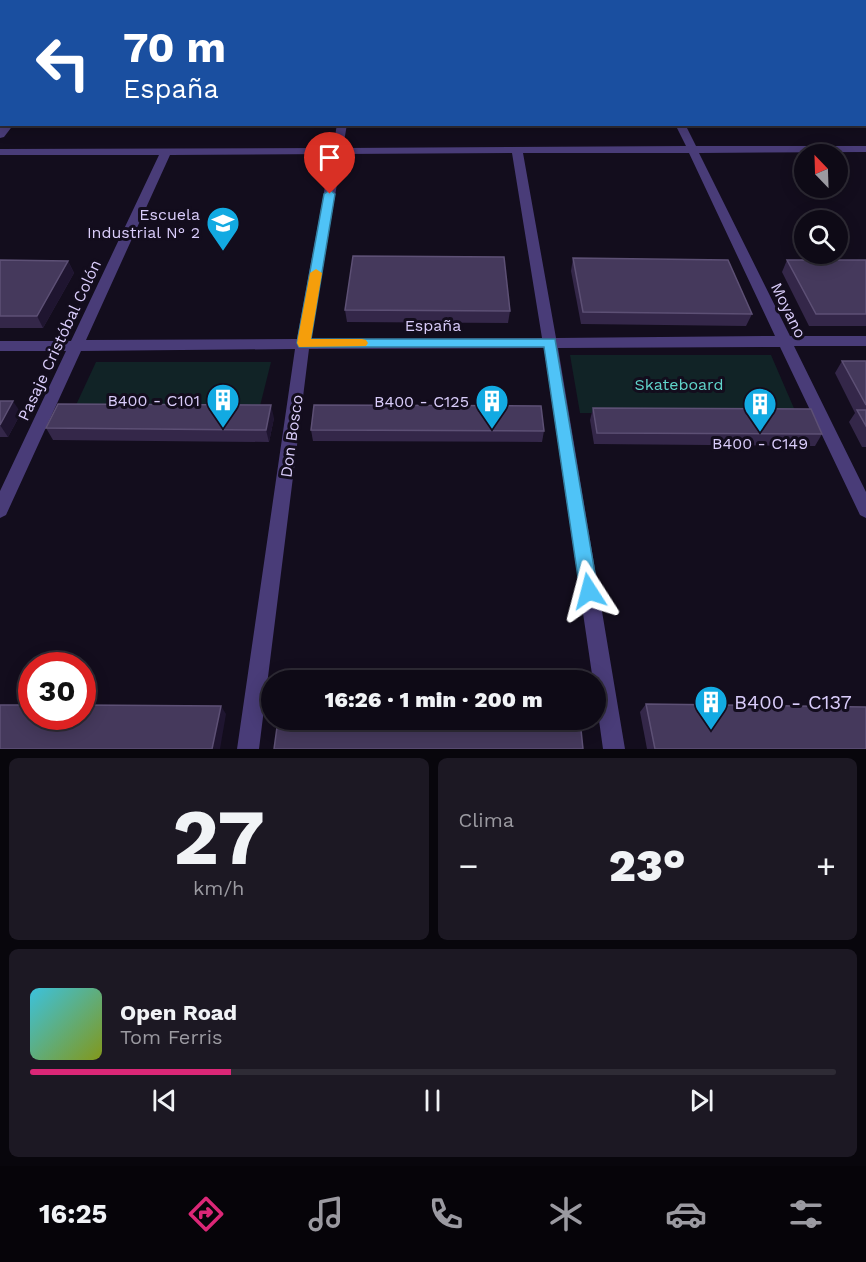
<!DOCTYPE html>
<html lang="es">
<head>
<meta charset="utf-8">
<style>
  body { margin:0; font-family:"Work Sans",sans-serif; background:#1c1823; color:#f1f3f6; height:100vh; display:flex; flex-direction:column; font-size:22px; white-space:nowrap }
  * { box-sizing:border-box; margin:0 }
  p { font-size:20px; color:#9b9aa1 }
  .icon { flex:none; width:33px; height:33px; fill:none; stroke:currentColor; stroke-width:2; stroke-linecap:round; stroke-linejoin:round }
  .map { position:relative; height:749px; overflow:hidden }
  .panel { display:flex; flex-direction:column; gap:9px; padding:9px; background:#08060c; flex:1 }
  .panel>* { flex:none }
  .banner { position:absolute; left:0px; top:0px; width:867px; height:126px; box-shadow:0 3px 15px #0003,0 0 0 2px #2e2b35; background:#1a4fa0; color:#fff; overflow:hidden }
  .needle { width:39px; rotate:337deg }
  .fabs { position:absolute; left:794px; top:144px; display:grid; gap:12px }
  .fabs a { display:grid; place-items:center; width:54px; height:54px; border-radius:50%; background:#0e0a16; box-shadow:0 3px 15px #0003,0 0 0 2px #2e2b35; font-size:30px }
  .speed { position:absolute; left:18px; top:652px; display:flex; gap:12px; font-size:30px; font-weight:700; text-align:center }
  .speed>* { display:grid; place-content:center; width:78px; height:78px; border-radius:50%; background:#0e0a16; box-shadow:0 3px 15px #0003,0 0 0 2px #2e2b35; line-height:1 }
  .speed .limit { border:9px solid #d22; background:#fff; color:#111 }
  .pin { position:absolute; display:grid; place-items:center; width:51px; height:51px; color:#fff; margin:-62px -26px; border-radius:50% 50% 50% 0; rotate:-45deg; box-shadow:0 0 6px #0007 }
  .pin .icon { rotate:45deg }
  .me { position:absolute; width:66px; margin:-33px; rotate:351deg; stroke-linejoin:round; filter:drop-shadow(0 0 4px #0008) }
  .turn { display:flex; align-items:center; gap:21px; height:126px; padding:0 24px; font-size:27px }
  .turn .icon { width:78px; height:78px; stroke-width:2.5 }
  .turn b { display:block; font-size:42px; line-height:51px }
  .big { font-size:45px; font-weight:800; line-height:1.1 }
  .panel .widget { flex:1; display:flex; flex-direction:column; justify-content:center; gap:9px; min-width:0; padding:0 21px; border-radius:9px; background:#1c1823 }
  .panel .dial { align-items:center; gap:0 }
  .dial b { font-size:78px; line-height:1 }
  .song { display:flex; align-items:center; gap:18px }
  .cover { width:72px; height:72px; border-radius:9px; background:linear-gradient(135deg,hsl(190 70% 55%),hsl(70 70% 35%)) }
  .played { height:6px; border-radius:3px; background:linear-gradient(90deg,#db2777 25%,#2e2b35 25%) }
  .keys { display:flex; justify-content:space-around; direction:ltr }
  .heat { display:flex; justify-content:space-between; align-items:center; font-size:33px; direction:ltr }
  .panel .tiles { flex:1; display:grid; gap:9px; grid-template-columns:1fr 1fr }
  .widget:last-child { grid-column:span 2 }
  .trip { position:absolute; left:261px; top:670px; width:345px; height:60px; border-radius:30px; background:#0e0a16; box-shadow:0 3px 15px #0003,0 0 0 2px #2e2b35; font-weight:800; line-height:60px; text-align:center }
  .tabs { display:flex; height:96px; justify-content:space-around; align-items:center; background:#060409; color:#9b9aa1 }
  .tabs .icon { width:42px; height:42px }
  .tabs .current { color:#db2777 }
  .tabs b { font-size:27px; color:#f1f3f6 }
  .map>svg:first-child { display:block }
  .green { fill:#112326 }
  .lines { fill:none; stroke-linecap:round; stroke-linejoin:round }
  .minor { fill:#493c78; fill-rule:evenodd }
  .wall { fill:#342749 }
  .shaded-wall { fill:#1f1530 }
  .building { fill:#45395c; stroke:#5d5075; stroke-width:1.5 }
  .route { fill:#4fc3f7; stroke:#337fa1; stroke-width:1.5 }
  .slow { fill:#f59e0b }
  .labels { text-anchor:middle; stroke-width:6; stroke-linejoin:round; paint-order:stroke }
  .poi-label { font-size:16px; fill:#dacdfb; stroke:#130d1d; text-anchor:end }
  .street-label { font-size:16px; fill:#dacdfb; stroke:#130d1d }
  .park-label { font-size:16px; fill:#60d4cb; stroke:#130d1d }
  .near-poi-label { font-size:20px; fill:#dacdfb; stroke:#130d1d; text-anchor:start }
</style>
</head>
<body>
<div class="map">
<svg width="866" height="749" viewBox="0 0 866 749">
  <rect width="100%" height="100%" fill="#130d1d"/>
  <g class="green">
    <polygon points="570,355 771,355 796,413 580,413"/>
    <polygon points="96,362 271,362 260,406 76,405"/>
  </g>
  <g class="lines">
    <g class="minor">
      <polygon points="110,0 118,0 109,2"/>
      <polygon points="359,0 367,0 358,2"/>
      <polygon points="615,0 623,0 624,2 616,2"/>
      <rect x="0" y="35" width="2" height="6"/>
      <polygon points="3,124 14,124 4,137 0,138 0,128"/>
      <path d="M 337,124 L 347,124 L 343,148 L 686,146 L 675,124 L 685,124 L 696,146 L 866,146 L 866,152 L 699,153 L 790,336 L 866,336 L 866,346 L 794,346 L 866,492 L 866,518 L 860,515 L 780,347 L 558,348 L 625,749 L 603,749 L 596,699 L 596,681 L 593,681 L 544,348 L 309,349 L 259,749 L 237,749 L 295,349 L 81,351 L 6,515 L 0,518 L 0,491 L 66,351 L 0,351 L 0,341 L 71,341 L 159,155 L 0,155 L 0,149 L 333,148 ZM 512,153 L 542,338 L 311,339 L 342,154 ZM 523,153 L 689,153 L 775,336 L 556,338 ZM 331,154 L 297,339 L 86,340 L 170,155 Z"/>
    </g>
  </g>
  <g class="wall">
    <polygon points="573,258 752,314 746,326 581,324 571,271"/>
    <polygon points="0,260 68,261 74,273 43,328 0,328"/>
    <polygon points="787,260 866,260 866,326 809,326 782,272"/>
    <polygon points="345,310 510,311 508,323 347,322"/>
    <polygon points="842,361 866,361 866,447 862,447 849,422 855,413 835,373"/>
    <polygon points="0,401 21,413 8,437 0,437"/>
    <polygon points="593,408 822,434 815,446 594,444 590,420"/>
    <polygon points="274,418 269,442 53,440 46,428"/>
    <polygon points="311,430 544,431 542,442 313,441"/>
    <polygon points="646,704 866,749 647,749 640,712"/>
  </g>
  <g class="shaded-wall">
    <polygon points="68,261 74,273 43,328 37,316"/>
    <polygon points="13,401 21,413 8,437 0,425"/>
    <polygon points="271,405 274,418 269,442 266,430"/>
    <polygon points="221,706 226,714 220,749 212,749"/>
  </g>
  <g class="building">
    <polygon points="149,0 285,0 284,2 148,2"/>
    <polygon points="353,256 504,257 510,311 345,310"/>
    <polygon points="573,258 728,260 752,314 583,312"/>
    <polygon points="0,260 68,261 37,316 0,316"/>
    <polygon points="787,260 866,260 866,314 816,314"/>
    <polygon points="842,361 866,361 866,405"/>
    <polygon points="0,401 13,401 0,425"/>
    <polygon points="58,404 271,405 266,430 46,428"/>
    <polygon points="314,405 541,406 544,431 311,430"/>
    <polygon points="593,408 811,409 822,434 597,433"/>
    <polygon points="857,410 866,410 866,426"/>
    <polygon points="646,704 866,707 866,749 655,749"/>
    <polygon points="0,705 32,705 32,717 82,717 82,705 221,706 212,749 0,749"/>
    <polygon points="278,720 580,720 583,749 274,749"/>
  </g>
  <polygon class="route" points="330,190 335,194 311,339 555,339 598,591 595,597 589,599 583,597 580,591 544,347 299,347 297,343 324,194"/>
  <polygon class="slow" points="316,269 322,273 311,339 362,339 366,340 368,343 366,346 299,347 297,343 310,273"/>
  <defs>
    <g id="school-pin" transform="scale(1.725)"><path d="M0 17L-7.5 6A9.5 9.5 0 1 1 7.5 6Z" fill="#12aae2" stroke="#130d1d"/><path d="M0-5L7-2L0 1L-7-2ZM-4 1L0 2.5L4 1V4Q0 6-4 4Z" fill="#fff"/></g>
    <g id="building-pin" transform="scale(1.725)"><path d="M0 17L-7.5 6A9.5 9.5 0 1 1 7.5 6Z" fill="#12aae2" stroke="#130d1d"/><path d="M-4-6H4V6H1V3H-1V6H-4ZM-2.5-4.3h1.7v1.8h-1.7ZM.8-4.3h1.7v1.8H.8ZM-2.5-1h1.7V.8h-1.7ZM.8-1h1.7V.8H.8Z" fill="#fff"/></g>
  </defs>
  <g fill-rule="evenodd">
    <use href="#school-pin" x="223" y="223"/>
    <use href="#building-pin" x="223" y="400"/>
    <use href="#building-pin" x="492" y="401"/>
    <use href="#building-pin" x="760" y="404"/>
    <use href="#building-pin" x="711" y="702"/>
  </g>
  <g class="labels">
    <g class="poi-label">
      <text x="200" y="220">Escuela<tspan x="200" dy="18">Industrial N° 2</tspan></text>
      <text x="200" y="406">B400 - C101</text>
      <text x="469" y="407">B400 - C125</text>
      <text x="760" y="449" text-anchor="middle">B400 - C149</text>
    </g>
    <g class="street-label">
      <text transform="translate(789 310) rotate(64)" y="6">Moyano</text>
      <text x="433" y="331">España</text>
      <text transform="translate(59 340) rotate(-65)" y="6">Pasaje Cristóbal Colón</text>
      <text transform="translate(291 436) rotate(-82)" y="6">Don Bosco</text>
    </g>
    <g class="park-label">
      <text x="679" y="390">Skateboard</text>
    </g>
    <g class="near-poi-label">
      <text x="734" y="709">B400 - C137</text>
    </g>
  </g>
</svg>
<div class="fabs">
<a><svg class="needle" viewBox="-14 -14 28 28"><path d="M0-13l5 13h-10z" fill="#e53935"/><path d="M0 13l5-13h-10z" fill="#9b9aa1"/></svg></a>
<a><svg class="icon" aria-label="search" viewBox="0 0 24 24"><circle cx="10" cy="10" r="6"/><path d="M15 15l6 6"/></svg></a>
</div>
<div class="speed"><div class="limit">30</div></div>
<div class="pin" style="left:330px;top:194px;background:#d93025"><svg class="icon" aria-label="arrive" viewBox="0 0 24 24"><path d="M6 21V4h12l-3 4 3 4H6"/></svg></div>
<svg class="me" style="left:589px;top:591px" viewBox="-20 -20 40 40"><path d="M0-17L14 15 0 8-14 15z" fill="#4fc3f7" stroke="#fff" stroke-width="4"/></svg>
<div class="trip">16:26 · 1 min · 200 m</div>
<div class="banner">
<div class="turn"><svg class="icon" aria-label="left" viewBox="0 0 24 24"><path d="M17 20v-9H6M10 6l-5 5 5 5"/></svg><div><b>70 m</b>España</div></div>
</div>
</div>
<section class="panel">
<div class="tiles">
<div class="widget dial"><b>27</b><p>km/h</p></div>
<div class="widget"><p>Clima</p>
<div class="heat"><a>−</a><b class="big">23°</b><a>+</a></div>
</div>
<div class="widget">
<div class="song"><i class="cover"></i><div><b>Open Road</b><p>Tom Ferris</p></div></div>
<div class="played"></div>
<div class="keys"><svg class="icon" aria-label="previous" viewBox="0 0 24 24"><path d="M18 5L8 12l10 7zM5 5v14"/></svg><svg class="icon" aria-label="pause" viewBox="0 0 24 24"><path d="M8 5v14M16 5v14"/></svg><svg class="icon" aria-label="next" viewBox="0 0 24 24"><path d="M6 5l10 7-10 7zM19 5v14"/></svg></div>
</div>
</div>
</section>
<nav class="tabs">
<b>16:25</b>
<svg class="icon current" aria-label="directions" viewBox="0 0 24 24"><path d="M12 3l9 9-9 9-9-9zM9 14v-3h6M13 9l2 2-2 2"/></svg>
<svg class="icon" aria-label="music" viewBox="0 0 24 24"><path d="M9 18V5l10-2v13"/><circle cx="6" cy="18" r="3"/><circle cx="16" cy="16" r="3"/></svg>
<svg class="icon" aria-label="phone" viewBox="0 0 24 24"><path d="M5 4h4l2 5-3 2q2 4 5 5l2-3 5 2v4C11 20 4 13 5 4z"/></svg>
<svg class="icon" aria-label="climate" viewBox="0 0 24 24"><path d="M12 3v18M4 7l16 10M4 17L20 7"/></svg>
<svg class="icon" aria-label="car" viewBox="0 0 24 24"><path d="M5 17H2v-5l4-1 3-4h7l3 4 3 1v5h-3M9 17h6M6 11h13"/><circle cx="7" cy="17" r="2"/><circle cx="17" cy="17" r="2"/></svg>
<svg class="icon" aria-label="filters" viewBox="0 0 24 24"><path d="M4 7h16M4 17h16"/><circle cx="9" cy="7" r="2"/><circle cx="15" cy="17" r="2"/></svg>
</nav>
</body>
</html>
